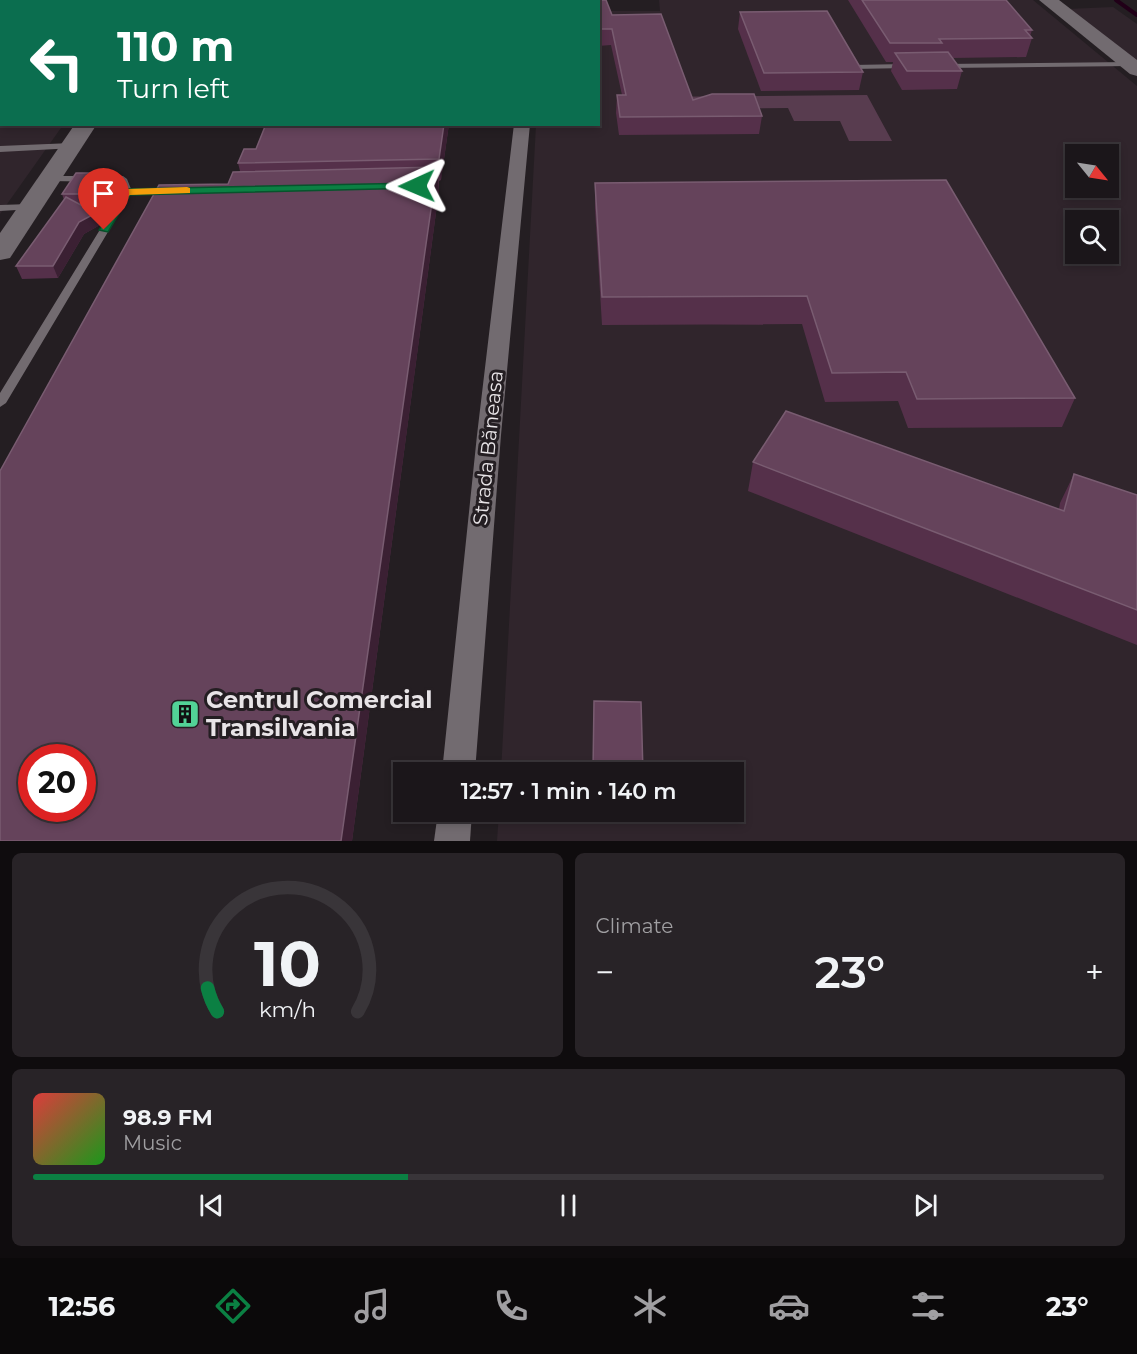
<!DOCTYPE html>
<html lang="en">
<head>
<meta charset="utf-8">
<style>
  body { margin:0; font-family:Montserrat,sans-serif; background:#282327; color:#f1f3f6; height:100vh; display:flex; flex-direction:column; font-size:22px; white-space:nowrap }
  * { box-sizing:border-box; margin:0 }
  p { font-size:20px; color:#a09fa2 }
  .icon { flex:none; width:33px; height:33px; fill:none; stroke:currentColor; stroke-width:2; stroke-linecap:round; stroke-linejoin:round }
  .map { position:relative; height:841px; overflow:hidden }
  .details { display:flex; flex-direction:column; gap:12px; padding:12px; background:#0f0c0e; flex:1 }
  .details>* { flex:none }
  .banner { position:absolute; left:0px; top:0px; width:600px; height:126px; box-shadow:0 3px 9px #0003,0 0 0 2px #393539; background:#0b6e4f; color:#fff; overflow:hidden }
  .needle { width:39px; rotate:120deg }
  .controls { position:absolute; left:1065px; top:144px; display:grid; gap:12px }
  .controls a { display:grid; place-items:center; width:54px; height:54px; border-radius:0px; background:#1b161a; box-shadow:0 3px 9px #0003,0 0 0 2px #393539; font-size:30px }
  .speed { position:absolute; left:18px; top:744px; display:flex; gap:12px; font-size:30px; font-weight:700; text-align:center }
  .speed>* { display:grid; place-content:center; width:78px; height:78px; border-radius:50%; background:#1b161a; box-shadow:0 3px 9px #0003,0 0 0 2px #393539; line-height:1 }
  .speed .limit { border:9px solid #d22; background:#fff; color:#111 }
  .pin { position:absolute; display:grid; place-items:center; width:51px; height:51px; color:#fff; margin:-62px -26px; border-radius:50% 50% 50% 0; rotate:-45deg; box-shadow:0 0 6px #0007 }
  .pin .icon { rotate:45deg }
  .me { position:absolute; width:66px; margin:-33px; rotate:269deg; stroke-linejoin:round; filter:drop-shadow(0 0 4px #0008) }
  .turn { display:flex; align-items:center; gap:21px; height:126px; padding:0 18px; font-size:27px }
  .turn .icon { width:78px; height:78px; stroke-width:2.5 }
  .turn b { display:block; font-size:42px; line-height:51px }
  .big { font-size:45px; font-weight:600; line-height:1.1 }
  .details .widget { flex:1; display:flex; flex-direction:column; justify-content:center; gap:9px; min-width:0; padding:0 21px; border-radius:9px; background:#282327 }
  .details .dial { align-items:center; gap:0 }
  .dial svg { height:156px; overflow:visible; fill:none; stroke:#393539; stroke-width:7; stroke-linecap:round; text-anchor:middle }
  .dial text { fill:#f1f3f6; stroke:none }
  .song { display:flex; align-items:center; gap:18px }
  .cover { width:72px; height:72px; border-radius:9px; background:linear-gradient(135deg,hsl(0 70% 55%),hsl(120 70% 35%)) }
  .played { height:6px; border-radius:3px; background:linear-gradient(90deg,#0b8043 35%,#393539 35%) }
  .keys { display:flex; justify-content:space-around; direction:ltr }
  .heat { display:flex; justify-content:space-between; align-items:center; font-size:33px; direction:ltr }
  .details .tiles { flex:1; display:grid; gap:12px; grid-template-columns:1fr 1fr }
  .widget:last-child { grid-column:span 2 }
  .trip { position:absolute; left:393px; top:762px; width:351px; height:60px; border-radius:0px; background:#1b161a; box-shadow:0 3px 9px #0003,0 0 0 2px #393539; font-weight:600; line-height:60px; text-align:center }
  .tab-bar { display:flex; height:96px; justify-content:space-around; align-items:center; background:#0b090a; color:#a09fa2 }
  .tab-bar .icon { width:42px; height:42px }
  .tab-bar .selected { color:#0b8043 }
  .tab-bar b { font-size:27px; color:#f1f3f6 }
  .map>svg:first-child { display:block }
  .built { fill:#30252c; fill-rule:evenodd }
  .green { fill:#583c4f }
  .lines { fill:none; stroke-linecap:round; stroke-linejoin:round }
  .stream { stroke:#210018; stroke-width:4 }
  .lane { fill:#726b70; fill-rule:evenodd }
  .street { fill:#726b70; fill-rule:evenodd }
  .secondary { fill:#726b70; fill-rule:evenodd }
  .wall { fill:#55304a }
  .shaded-wall { fill:#3b2033 }
  .building { fill:#65435b; stroke:#795c71; stroke-width:1.5; fill-rule:evenodd }
  .route { fill:#0b8043; stroke:#07532c; stroke-width:1.5 }
  .slow { fill:#f59e0b }
  .labels { text-anchor:middle; stroke-width:6; stroke-linejoin:round; paint-order:stroke }
  .street-label { font-size:20px; fill:#e8e4e7; stroke:#241e22 }
  .near-poi-label { font-size:24px; font-weight:bold; fill:#e8e4e7; stroke:#241e22; text-anchor:start }
</style>
</head>
<body>
<div class="map">
<svg width="1137" height="841" viewBox="0 0 1137 841">
  <rect width="100%" height="100%" fill="#241e22"/>
  <g class="built">
    <polygon points="0,0 151,0 2,2 2,124 63,125 0,214"/>
    <path d="M 659,0 L 1033,0 L 1137,86 L 1137,841 L 497,841 L 499,812 L 734,812 L 734,772 L 501,772 L 536,125 L 598,124 L 599,11 L 660,11 ZM 1076,154 L 1108,154 L 1108,188 L 1076,188 ZM 1076,220 L 1108,220 L 1108,254 L 1076,254 Z"/>
    <polygon points="1113,7 1137,24 1137,64 1067,9"/>
  </g>
  <polygon class="green" points="867,95 892,141 849,141 840,121 794,121 788,108 641,110 639,97"/>
  <g class="lines">
    <polyline class="stream" points="1116,0 1137,15"/>
    <g class="lane">
      <rect x="327" y="0" width="6" height="2"/>
      <rect x="0" y="33" width="2" height="4"/>
      <rect x="0" y="62" width="2" height="4"/>
      <polygon points="1129,62 1132,62 1132,66 942,68 938,66 942,64"/>
      <polygon points="906,64 910,66 909,68 852,69 848,67 852,65"/>
      <polygon points="72,143 76,146 75,148 0,152 0,146"/>
      <polygon points="50,176 123,176 127,179 131,189 171,188 175,191 171,194 130,195 6,403 0,407 0,393 123,192 119,182 47,181 46,179"/>
      <polygon points="30,204 33,205 33,209 0,211 0,205"/>
    </g>
    <g class="street">
      <rect x="526" y="0" width="12" height="2"/>
      <polygon points="514,124 530,124 501,435 475,772 442,772 477,435"/>
      <polygon points="438,812 472,812 470,841 434,841"/>
    </g>
    <g class="secondary">
      <polygon points="158,0 176,0 157,2"/>
      <polygon points="1039,0 1059,0 1137,60 1137,76 1130,74"/>
      <polygon points="75,124 97,124 10,258 0,260 0,233"/>
    </g>
  </g>
  <g class="wall">
    <polygon points="0,0 2,2 2,18 0,18"/>
    <rect x="354" y="0" width="63" height="2"/>
    <polygon points="568,0 606,0 612,15 693,100 762,116 759,134 619,135 616,113 617,95 622,95 611,45 598,46 598,2 568,2"/>
    <polygon points="848,0 1006,0 1032,30 1030,36 1032,38 1026,57 952,58 962,71 957,89 902,90 891,71 893,62 886,62"/>
    <polygon points="740,12 863,72 859,90 761,91 738,29"/>
    <polygon points="266,124 449,124 441,180 439,181 439,190 352,841 0,841 228,184 240,171 238,163 256,149"/>
    <polygon points="595,183 1075,398 1062,427 908,428 898,401 825,402 802,324 602,325 595,209"/>
    <polygon points="104,186 90,208 85,208 100,225 84,234 58,278 22,279 16,266 64,200 62,194"/>
    <polygon points="753,462 1059,509 1060,503 1074,474 1137,495 1137,645 748,491"/>
  </g>
  <g class="shaded-wall">
    <polygon points="444,124 449,124 441,180 439,159"/>
    <polygon points="437,167 439,190 352,841 341,841"/>
    <polygon points="99,173 104,186 90,208 86,194"/>
    <polygon points="96,213 100,225 84,234 58,278 53,266 79,222"/>
  </g>
  <g class="building">
    <polygon points="0,0 109,0 112,2 2,2 2,4 0,4"/>
    <polygon points="236,0 270,0 269,1 265,2 236,2"/>
    <polygon points="574,0 606,0 612,15 661,14 693,100 712,94 754,94 762,116 620,117 617,95 626,95 612,29 598,29 598,2 574,2"/>
    <polygon points="862,0 1006,0 1032,30 1025,30 1032,38 939,39 942,43 890,43"/>
    <polygon points="827,11 863,72 764,73 740,12"/>
    <polygon points="948,52 962,71 907,71 895,53"/>
    <polygon points="266,124 444,124 439,159 238,163 244,149 256,149"/>
    <path d="M 437,167 L 341,841 L 0,841 L 0,471 L 159,185 L 228,184 L 233,172 ZM 32,758 L 82,758 L 82,808 L 32,808 Z"/>
    <polygon points="76,173 99,173 86,194 62,194"/>
    <polygon points="946,180 1075,398 917,399 906,372 832,373 807,296 602,297 595,183"/>
    <polygon points="66,197 96,213 79,222 53,266 16,266"/>
    <polygon points="786,411 1064,511 1074,474 1137,495 1137,610 753,462"/>
    <polygon points="594,701 641,702 643,772 593,771"/>
  </g>
  <polygon class="route" points="417,183 420,184 420,188 130,195 108,232 99,230 122,192 127,189"/>
  <polygon class="slow" points="187,187 190,188 190,193 130,195 123,201 118,198 127,189"/>
  <defs>
    <g id="building-square" transform="scale(1.5)"><rect x="-9" y="-9" width="18" height="18" rx="4" fill="#52d397" stroke="#241e22"/><path d="M-4-6H4V6H1V3H-1V6H-4ZM-2.5-4.3h1.7v1.8h-1.7ZM.8-4.3h1.7v1.8H.8ZM-2.5-1h1.7V.8h-1.7ZM.8-1h1.7V.8H.8Z" fill="#111"/></g>
  </defs>
  <g fill-rule="evenodd">
    <use href="#building-square" x="185" y="714"/>
  </g>
  <g class="labels">
    <g class="street-label">
      <text transform="translate(488 448) rotate(-84)" y="7">Strada Băneasa</text>
    </g>
    <g class="near-poi-label">
      <text x="206" y="708">Centrul Comercial<tspan x="206" dy="28">Transilvania</tspan></text>
    </g>
  </g>
</svg>
<div class="controls">
<a><svg class="needle" viewBox="-14 -14 28 28"><path d="M0-13l5 13h-10z" fill="#e53935"/><path d="M0 13l5-13h-10z" fill="#a09fa2"/></svg></a>
<a><svg class="icon" aria-label="search" viewBox="0 0 24 24"><circle cx="10" cy="10" r="6"/><path d="M15 15l6 6"/></svg></a>
</div>
<div class="speed"><div class="limit">20</div></div>
<div class="pin" style="left:104px;top:230px;background:#d93025"><svg class="icon" aria-label="arrive" viewBox="0 0 24 24"><path d="M6 21V4h12l-3 4 3 4H6"/></svg></div>
<svg class="me" style="left:417px;top:186px" viewBox="-20 -20 40 40"><path d="M0-17L14 15 0 8-14 15z" fill="#0b8043" stroke="#fff" stroke-width="4"/></svg>
<div class="trip">12:57 · 1 min · 140 m</div>
<div class="banner">
<div class="turn"><svg class="icon" aria-label="left" viewBox="0 0 24 24"><path d="M17 20v-9H6M10 6l-5 5 5 5"/></svg><div><b>110 m</b>Turn left</div></div>
</div>
</div>
<section class="details">
<div class="tiles">
<div class="widget dial"><svg viewBox="0 0 100 80">
<path d="M14 69A42 42 0 1 1 86 69"/>
<path d="M14 69A42 42 0 0 1 9 57" stroke="#0b8043"/>
<text x="50" y="56" font-size="32" font-weight="700">10</text>
<text x="50" y="72" font-size="11">km/h</text>
</svg></div>
<div class="widget"><p>Climate</p>
<div class="heat"><a>−</a><b class="big">23°</b><a>+</a></div>
</div>
<div class="widget">
<div class="song"><i class="cover"></i><div><b>98.9 FM</b><p>Music</p></div></div>
<div class="played"></div>
<div class="keys"><svg class="icon" aria-label="previous" viewBox="0 0 24 24"><path d="M18 5L8 12l10 7zM5 5v14"/></svg><svg class="icon" aria-label="pause" viewBox="0 0 24 24"><path d="M8 5v14M16 5v14"/></svg><svg class="icon" aria-label="next" viewBox="0 0 24 24"><path d="M6 5l10 7-10 7zM19 5v14"/></svg></div>
</div>
</div>
</section>
<nav class="tab-bar">
<b>12:56</b>
<svg class="icon selected" aria-label="directions" viewBox="0 0 24 24"><path d="M12 3l9 9-9 9-9-9zM9 14v-3h6M13 9l2 2-2 2"/></svg>
<svg class="icon" aria-label="music" viewBox="0 0 24 24"><path d="M9 18V5l10-2v13"/><circle cx="6" cy="18" r="3"/><circle cx="16" cy="16" r="3"/></svg>
<svg class="icon" aria-label="phone" viewBox="0 0 24 24"><path d="M5 4h4l2 5-3 2q2 4 5 5l2-3 5 2v4C11 20 4 13 5 4z"/></svg>
<svg class="icon" aria-label="climate" viewBox="0 0 24 24"><path d="M12 3v18M4 7l16 10M4 17L20 7"/></svg>
<svg class="icon" aria-label="car" viewBox="0 0 24 24"><path d="M5 17H2v-5l4-1 3-4h7l3 4 3 1v5h-3M9 17h6M6 11h13"/><circle cx="7" cy="17" r="2"/><circle cx="17" cy="17" r="2"/></svg>
<svg class="icon" aria-label="filters" viewBox="0 0 24 24"><path d="M4 7h16M4 17h16"/><circle cx="9" cy="7" r="2"/><circle cx="15" cy="17" r="2"/></svg>
<b>23°</b>
</nav>
</body>
</html>
